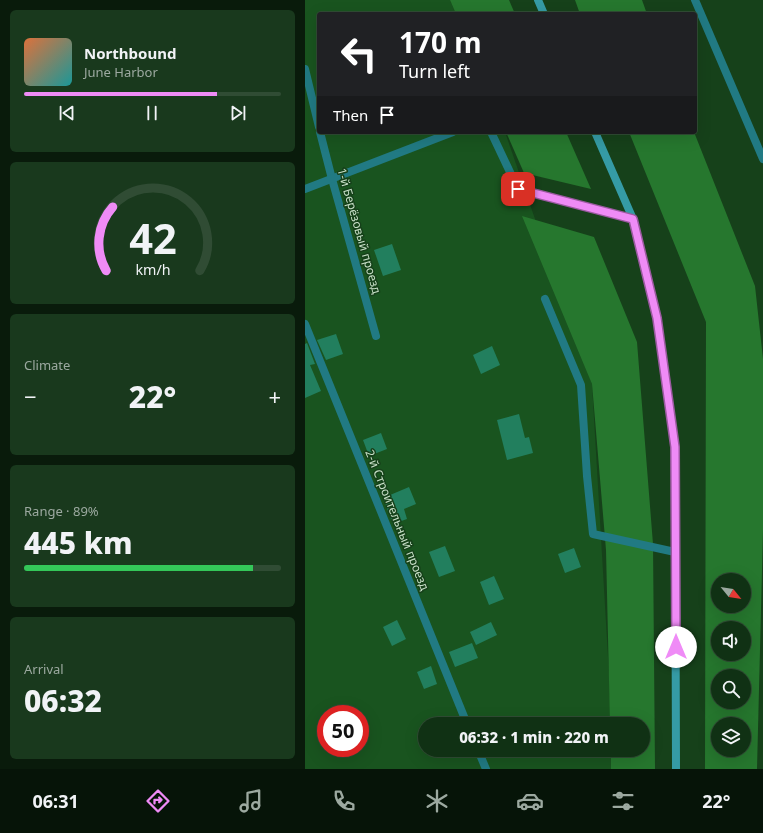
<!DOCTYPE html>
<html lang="en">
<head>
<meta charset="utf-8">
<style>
  body { margin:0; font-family:"Noto Sans",sans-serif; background:#19391d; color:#f1f3f6; height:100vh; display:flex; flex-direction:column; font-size:15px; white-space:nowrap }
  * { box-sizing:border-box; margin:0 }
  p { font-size:13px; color:#9ca9a0 }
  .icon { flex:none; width:22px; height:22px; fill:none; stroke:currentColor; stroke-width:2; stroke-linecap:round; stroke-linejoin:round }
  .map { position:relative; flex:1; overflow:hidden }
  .sheet { display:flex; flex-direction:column; gap:10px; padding:10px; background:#091b0b; width:305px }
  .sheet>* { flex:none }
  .top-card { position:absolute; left:12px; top:12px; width:380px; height:122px; border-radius:4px; box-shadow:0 4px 16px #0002,0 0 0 1px #304c34; background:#202124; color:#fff; overflow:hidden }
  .needle { width:26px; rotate:120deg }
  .fabs { position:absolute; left:406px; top:573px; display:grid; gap:8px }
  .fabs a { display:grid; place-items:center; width:40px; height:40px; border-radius:50%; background:#103114; box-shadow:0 4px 16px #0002,0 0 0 1px #304c34; font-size:20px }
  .speed { position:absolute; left:12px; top:705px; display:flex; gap:8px; font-size:20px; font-weight:700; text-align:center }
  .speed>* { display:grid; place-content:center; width:52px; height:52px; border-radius:50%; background:#103114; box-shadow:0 4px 16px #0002,0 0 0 1px #304c34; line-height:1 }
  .speed .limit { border:6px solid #d22; background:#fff; color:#111 }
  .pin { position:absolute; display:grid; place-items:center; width:34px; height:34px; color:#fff; margin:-17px; border-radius:8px; box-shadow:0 2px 6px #0006 }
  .me { position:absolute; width:44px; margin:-22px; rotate:0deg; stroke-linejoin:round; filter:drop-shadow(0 0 3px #0008) }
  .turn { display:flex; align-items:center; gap:14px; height:84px; padding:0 16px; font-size:18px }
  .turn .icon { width:52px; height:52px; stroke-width:2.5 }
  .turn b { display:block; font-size:28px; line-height:34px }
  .then { display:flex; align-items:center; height:38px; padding:0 16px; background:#0003; gap:8px; font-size:15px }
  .big { font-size:30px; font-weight:800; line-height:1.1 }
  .sheet .card { flex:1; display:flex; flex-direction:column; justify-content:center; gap:6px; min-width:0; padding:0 14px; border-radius:6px; background:#19391d }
  .sheet .dial { align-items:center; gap:0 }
  .dial svg { height:104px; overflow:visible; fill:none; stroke:#304c34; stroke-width:7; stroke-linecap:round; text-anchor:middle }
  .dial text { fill:#f1f3f6; stroke:none }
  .song { display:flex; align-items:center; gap:12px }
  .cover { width:48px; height:48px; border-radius:6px; background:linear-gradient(135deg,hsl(20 70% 55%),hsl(180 70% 35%)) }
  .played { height:4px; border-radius:2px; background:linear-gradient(90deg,#ef8bf6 75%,#304c34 75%) }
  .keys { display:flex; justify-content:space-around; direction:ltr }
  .heat { display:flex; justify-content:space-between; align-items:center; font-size:22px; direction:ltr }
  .charge { height:6px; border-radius:3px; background:linear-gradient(90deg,#34c759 89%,#304c34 0) }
  .trip { position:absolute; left:113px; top:717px; width:232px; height:40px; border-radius:20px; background:#103114; box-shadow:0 4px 16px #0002,0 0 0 1px #304c34; font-weight:800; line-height:40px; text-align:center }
  .menu { display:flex; height:64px; justify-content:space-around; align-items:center; background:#061408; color:#9ca9a0 }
  .menu .icon { width:28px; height:28px }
  .menu .selected { color:#ef8bf6 }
  .menu b { font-size:18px; color:#f1f3f6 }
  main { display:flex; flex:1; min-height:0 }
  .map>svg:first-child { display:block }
  .green { fill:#19541f; fill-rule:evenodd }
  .forest { fill:#26772e; fill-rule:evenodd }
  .building { fill:#227f5e }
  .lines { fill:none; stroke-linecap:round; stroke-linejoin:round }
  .lane { stroke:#217a83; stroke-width:8 }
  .street { stroke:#217a83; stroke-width:8 }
  .secondary { stroke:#359ba5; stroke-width:8 }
  .route-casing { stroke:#9b5aa0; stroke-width:10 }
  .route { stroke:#ef8bf6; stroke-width:7 }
  .labels { text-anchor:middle; stroke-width:3; stroke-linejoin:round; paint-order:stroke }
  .street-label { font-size:12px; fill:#c7dfc7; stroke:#16411a }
</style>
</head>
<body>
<main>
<section class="sheet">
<div class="card">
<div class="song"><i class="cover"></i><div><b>Northbound</b><p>June Harbor</p></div></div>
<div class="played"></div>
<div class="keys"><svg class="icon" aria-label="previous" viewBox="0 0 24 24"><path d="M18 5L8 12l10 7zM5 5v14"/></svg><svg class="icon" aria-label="pause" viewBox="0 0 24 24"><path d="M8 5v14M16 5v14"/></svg><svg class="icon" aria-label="next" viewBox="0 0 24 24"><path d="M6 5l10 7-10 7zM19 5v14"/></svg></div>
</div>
<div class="card dial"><svg viewBox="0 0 100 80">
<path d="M14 69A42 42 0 1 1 86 69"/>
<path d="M14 69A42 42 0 0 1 19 20" stroke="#ef8bf6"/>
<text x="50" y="56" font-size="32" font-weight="700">42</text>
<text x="50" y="72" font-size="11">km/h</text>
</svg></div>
<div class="card"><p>Climate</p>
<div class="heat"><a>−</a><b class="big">22°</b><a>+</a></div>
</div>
<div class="card"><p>Range · 89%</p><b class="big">445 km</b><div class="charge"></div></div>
<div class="card"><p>Arrival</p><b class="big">06:32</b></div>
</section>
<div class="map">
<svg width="458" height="769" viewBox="0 0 458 769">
  <rect width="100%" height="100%" fill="#16411a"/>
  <path class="green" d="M 0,0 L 145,0 L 151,14 L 14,14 L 14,132 L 200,132 L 287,384 L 304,674 L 306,724 L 120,724 L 120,750 L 306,750 L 307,769 L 0,769 ZM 21,714 L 55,714 L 55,748 L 21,748 Z"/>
  <g class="forest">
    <polygon points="145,0 204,0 210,14 151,14"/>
    <polygon points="270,0 337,0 342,14 275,14"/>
    <polygon points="201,132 261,132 286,189 219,173"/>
    <path d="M 324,132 L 389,132 L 450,286 L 458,359 L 458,530 L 452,769 L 400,769 L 401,322 ZM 413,580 L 439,580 L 439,606 L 413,606 ZM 413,628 L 439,628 L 439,654 L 413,654 ZM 413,676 L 439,676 L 439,702 L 413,702 ZM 413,724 L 439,724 L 439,750 L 413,750 Z"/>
    <polygon points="217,216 289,237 332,342 348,544 350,769 306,769 306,750 338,750 338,724 305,724 301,550 287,384"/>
  </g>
  <g class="building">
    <polygon points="87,244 96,270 78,276 69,250"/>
    <polygon points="31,334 38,354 21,360 12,340"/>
    <polygon points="2,343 10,364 5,365 16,391 0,398 0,344"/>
    <polygon points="187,346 195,365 176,374 168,355"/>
    <polygon points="214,414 220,438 224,437 228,453 202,460 192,420"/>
    <polygon points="76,433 82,449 64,456 58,440"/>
    <polygon points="104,487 111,504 99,509 102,519 88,524 78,498"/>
    <polygon points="140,546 150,571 134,577 124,552"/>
    <polygon points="269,548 276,567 260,573 253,554"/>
    <polygon points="189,576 199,599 184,605 175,582"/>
    <polygon points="92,620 101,639 87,646 78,627"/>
    <polygon points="186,622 192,635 171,645 165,632"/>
    <polygon points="167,643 173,658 150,667 144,652"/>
    <polygon points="126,666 132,684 119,689 112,672"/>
  </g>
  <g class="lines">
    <g class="lane">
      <polyline points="0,69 14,127"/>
      <polyline points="15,132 27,179 71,336"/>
      <polyline points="240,299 276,385 282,476 288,534 370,552"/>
      <polyline points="0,324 162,724"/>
      <polyline points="173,750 181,769"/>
    </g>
    <g class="street">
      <polyline points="390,0 458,159"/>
      <polyline points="186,132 213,189 328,219"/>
      <polyline points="0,189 148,132"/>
    </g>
    <g class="secondary">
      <polyline points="233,0 239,14"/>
      <polyline points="290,132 328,219 352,318 370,447 371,769"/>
    </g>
  </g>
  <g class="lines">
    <g class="route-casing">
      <polyline id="route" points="213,189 328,219 352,318 370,447 371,647"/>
    </g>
    <use href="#route" class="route"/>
  </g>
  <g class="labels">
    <g class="street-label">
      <text transform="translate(54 231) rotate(74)" y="4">1-й Берёзовый проезд</text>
      <text transform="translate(92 520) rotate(68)" y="4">2-й Строительный проезд</text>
    </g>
  </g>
</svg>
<div class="fabs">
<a><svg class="needle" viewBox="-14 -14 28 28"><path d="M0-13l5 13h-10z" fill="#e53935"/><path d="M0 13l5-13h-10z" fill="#9ca9a0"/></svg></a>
<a><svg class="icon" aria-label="sound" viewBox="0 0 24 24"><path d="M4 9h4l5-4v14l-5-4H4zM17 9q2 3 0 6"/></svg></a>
<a><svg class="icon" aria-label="search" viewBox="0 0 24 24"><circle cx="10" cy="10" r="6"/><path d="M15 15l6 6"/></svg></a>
<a><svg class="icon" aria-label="layers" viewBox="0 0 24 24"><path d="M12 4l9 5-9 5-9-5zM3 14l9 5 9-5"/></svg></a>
</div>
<div class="speed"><div class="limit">50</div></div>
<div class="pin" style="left:213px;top:189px;background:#d93025"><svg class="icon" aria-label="arrive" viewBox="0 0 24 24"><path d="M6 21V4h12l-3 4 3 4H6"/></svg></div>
<svg class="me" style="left:371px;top:647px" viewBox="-20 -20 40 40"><circle r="19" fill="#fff"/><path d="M0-13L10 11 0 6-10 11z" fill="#ef8bf6"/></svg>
<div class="trip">06:32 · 1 min · 220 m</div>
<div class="top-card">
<div class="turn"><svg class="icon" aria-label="left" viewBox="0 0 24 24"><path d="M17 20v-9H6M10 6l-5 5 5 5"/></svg><div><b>170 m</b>Turn left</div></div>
<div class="then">Then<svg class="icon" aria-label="arrive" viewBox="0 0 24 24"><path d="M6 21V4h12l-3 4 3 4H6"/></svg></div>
</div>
</div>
</main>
<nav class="menu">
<b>06:31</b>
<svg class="icon selected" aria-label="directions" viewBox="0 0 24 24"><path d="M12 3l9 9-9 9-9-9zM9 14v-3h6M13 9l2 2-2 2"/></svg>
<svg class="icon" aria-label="music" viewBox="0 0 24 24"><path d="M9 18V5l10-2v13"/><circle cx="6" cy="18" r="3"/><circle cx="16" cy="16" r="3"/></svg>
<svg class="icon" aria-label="phone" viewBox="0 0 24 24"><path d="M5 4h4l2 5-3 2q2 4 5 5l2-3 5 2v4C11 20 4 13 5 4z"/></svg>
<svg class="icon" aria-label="climate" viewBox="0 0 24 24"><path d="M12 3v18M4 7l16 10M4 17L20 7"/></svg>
<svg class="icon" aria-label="car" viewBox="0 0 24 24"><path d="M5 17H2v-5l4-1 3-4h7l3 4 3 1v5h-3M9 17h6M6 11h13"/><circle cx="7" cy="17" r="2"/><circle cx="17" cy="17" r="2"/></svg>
<svg class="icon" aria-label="filters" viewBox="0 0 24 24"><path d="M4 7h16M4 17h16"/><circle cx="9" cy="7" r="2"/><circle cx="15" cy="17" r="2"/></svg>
<b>22°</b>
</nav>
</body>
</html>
